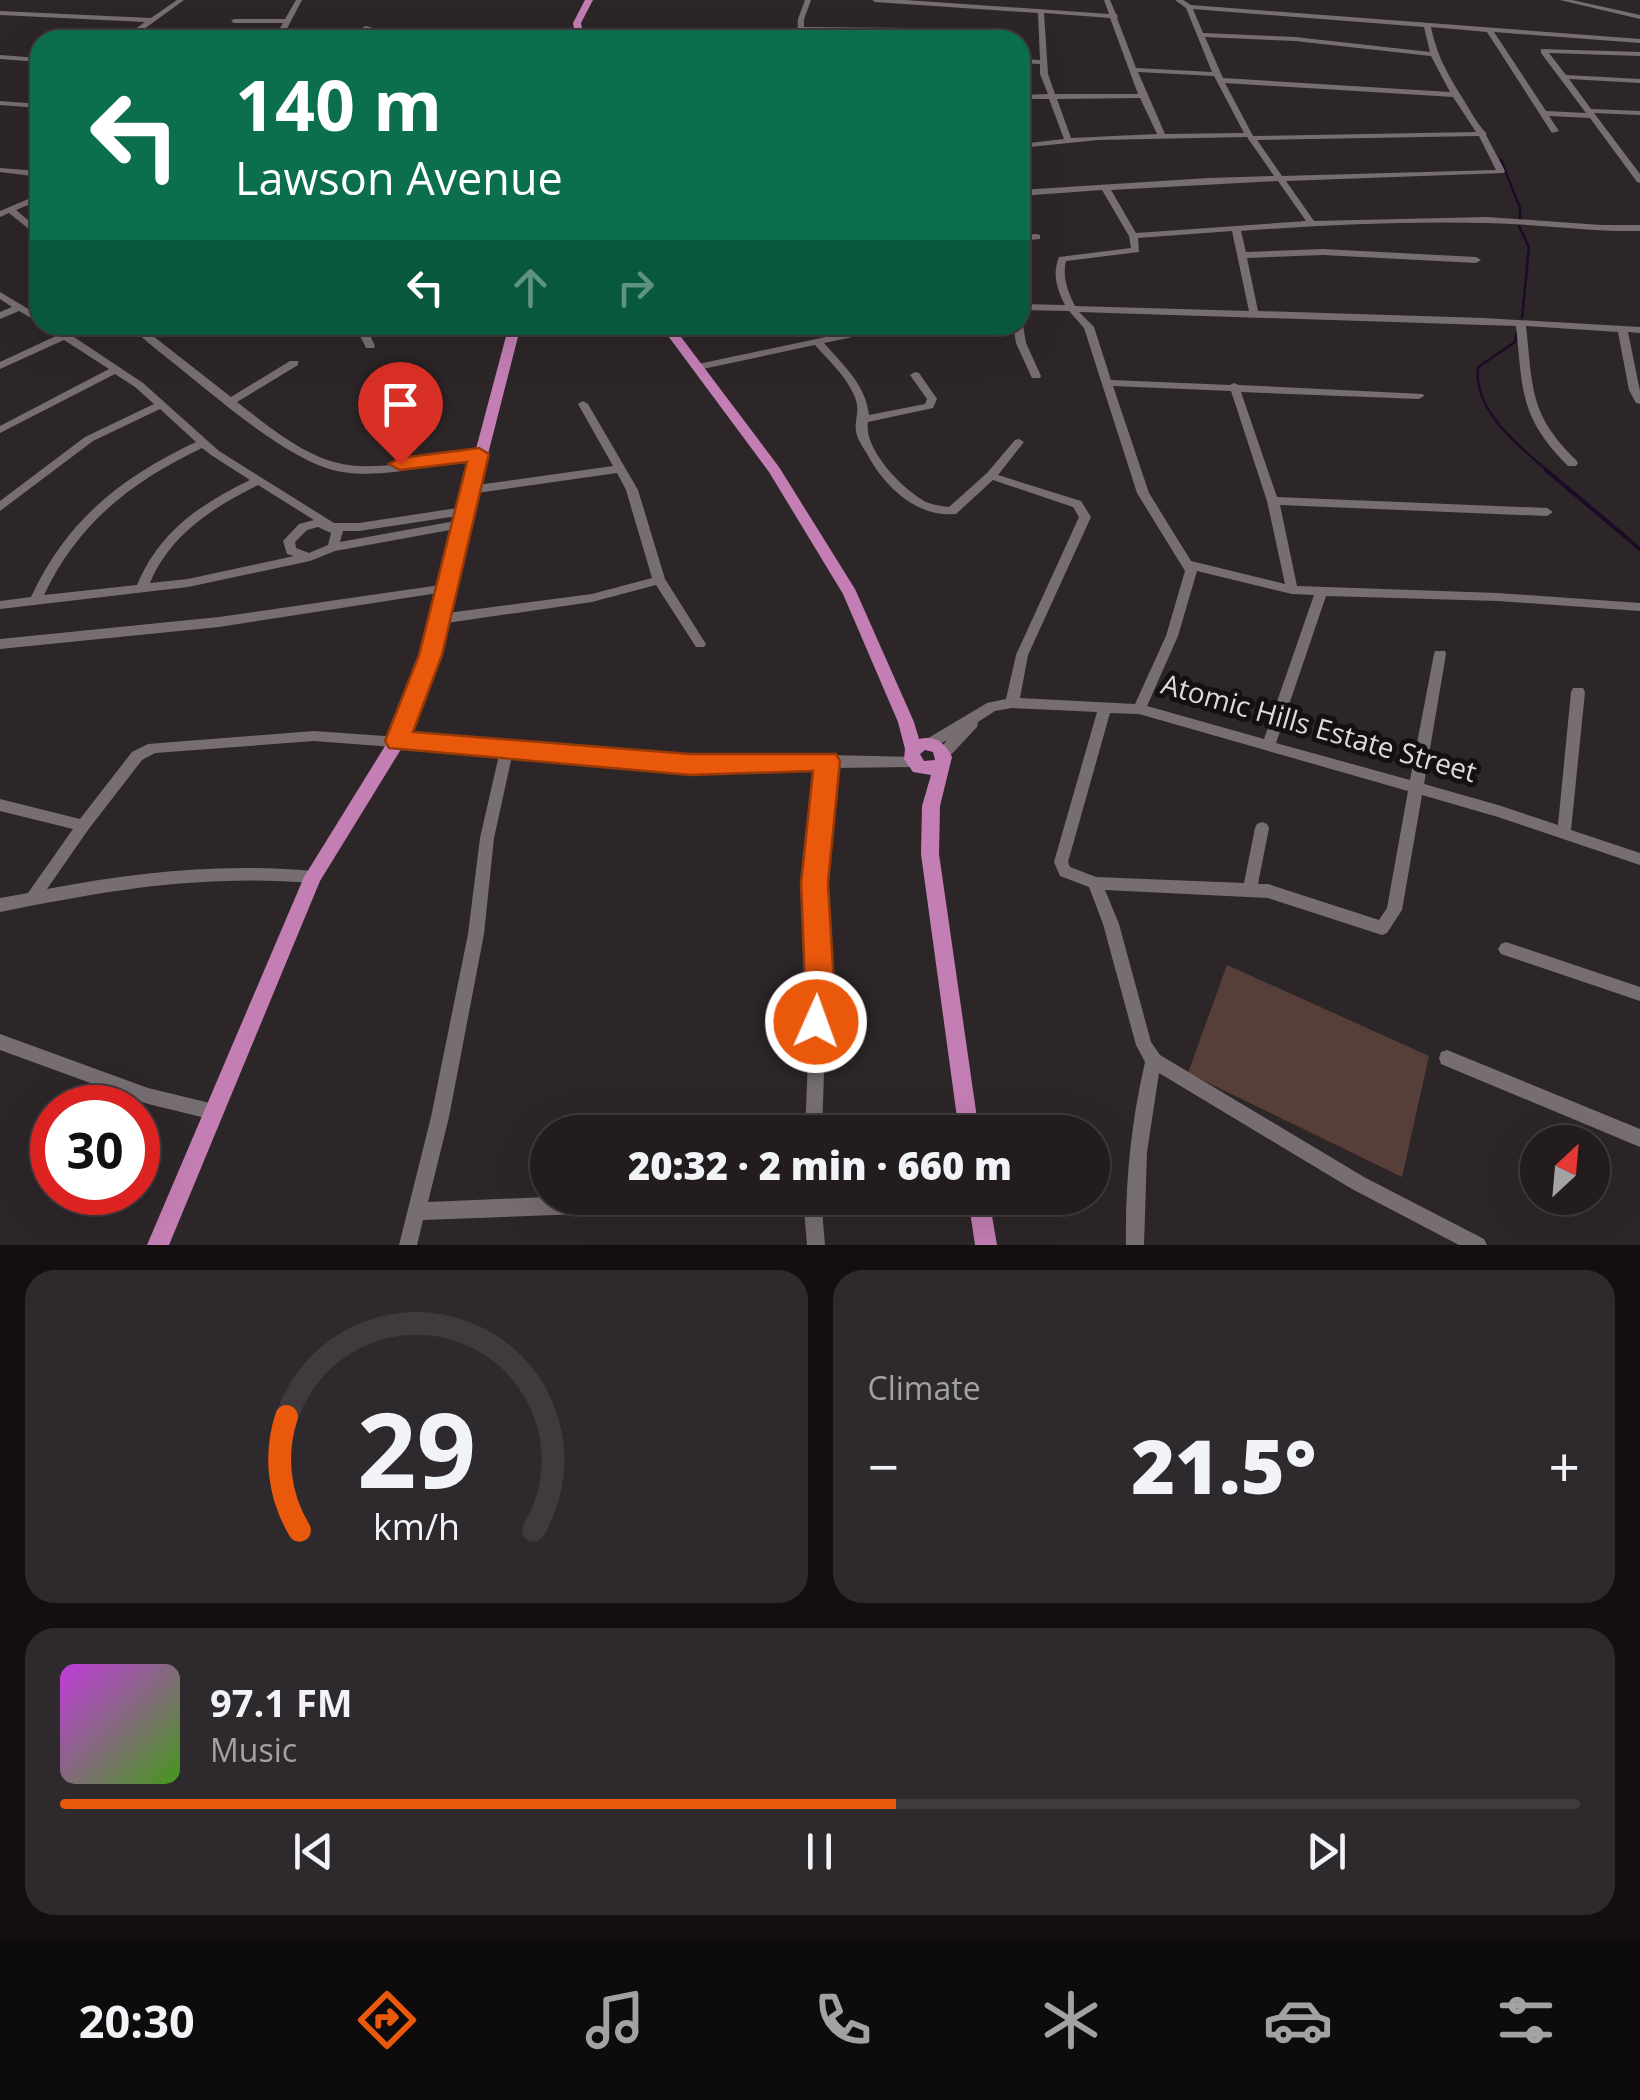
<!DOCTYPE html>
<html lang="en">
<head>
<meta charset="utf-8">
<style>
  body { margin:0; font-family:"Open Sans",sans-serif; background:#2e292c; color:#f1f3f6; height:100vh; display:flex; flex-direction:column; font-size:38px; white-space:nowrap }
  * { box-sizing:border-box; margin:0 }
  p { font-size:32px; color:#a2a1a4 }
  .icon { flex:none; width:55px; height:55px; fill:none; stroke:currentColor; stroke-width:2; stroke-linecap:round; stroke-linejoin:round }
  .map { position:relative; height:1245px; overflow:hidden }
  .drawer { display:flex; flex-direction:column; gap:25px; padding:25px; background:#130f11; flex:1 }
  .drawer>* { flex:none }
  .top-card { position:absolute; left:30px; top:30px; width:1000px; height:305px; border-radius:30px; box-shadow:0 10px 40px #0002,0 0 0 2px #3f3a3d; background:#0b6e4f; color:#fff; overflow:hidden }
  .needle { width:65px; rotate:26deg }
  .buttons { position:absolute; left:1520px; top:1125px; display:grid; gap:20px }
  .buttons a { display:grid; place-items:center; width:90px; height:90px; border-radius:50%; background:#221c1f; box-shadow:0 10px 40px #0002,0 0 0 2px #3f3a3d; font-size:50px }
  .speed { position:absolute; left:30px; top:1085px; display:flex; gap:20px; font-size:50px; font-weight:700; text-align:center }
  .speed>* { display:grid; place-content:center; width:130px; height:130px; border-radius:50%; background:#221c1f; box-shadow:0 10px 40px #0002,0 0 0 2px #3f3a3d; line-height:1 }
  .speed .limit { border:15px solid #d22; background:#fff; color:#111 }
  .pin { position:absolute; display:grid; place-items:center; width:85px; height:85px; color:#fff; margin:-102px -42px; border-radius:50% 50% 50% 0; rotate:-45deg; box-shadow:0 0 10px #0007 }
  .pin .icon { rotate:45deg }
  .me { position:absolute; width:110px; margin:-55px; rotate:2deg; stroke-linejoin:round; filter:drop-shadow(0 0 8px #0008) }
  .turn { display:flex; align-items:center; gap:35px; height:210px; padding:0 40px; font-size:45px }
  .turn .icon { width:130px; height:130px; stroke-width:2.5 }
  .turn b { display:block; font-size:70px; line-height:85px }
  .lanes { display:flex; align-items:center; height:95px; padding:0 40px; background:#0003; justify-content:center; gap:50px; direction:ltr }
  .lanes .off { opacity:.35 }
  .big { font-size:75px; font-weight:800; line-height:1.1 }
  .drawer .card { flex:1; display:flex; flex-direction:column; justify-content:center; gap:15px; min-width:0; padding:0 35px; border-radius:30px; background:#2e292c }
  .drawer .dial { align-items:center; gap:0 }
  .dial svg { height:260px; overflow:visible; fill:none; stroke:#3f3a3d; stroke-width:7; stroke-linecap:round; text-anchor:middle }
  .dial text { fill:#f1f3f6; stroke:none }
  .song { display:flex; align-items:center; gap:30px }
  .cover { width:120px; height:120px; border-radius:15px; background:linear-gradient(135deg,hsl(290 70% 55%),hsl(100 70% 35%)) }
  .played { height:10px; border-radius:5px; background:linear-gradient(90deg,#ea580c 55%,#3f3a3d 55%) }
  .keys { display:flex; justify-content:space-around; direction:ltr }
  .heat { display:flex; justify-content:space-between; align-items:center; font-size:55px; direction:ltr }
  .drawer .tiles { flex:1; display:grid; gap:25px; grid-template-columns:1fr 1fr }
  .card:last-child { grid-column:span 2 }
  .trip { position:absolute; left:530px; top:1115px; width:580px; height:100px; border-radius:50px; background:#221c1f; box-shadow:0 10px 40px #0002,0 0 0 2px #3f3a3d; font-weight:800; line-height:100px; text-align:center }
  .tabs { display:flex; height:160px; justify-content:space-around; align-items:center; background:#0e0b0c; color:#a2a1a4 }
  .tabs .icon { width:70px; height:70px }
  .tabs .selected { color:#ea580c }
  .tabs b { font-size:45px; color:#f1f3f6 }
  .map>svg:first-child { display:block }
  .green { fill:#573f39 }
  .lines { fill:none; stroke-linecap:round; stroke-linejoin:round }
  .stream-far1 { stroke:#1d0a25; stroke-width:2.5 }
  .stream { stroke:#1d0a25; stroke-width:4 }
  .minor { fill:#776e71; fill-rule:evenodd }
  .major { fill:#c37eb4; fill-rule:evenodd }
  .route { fill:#ea580c; stroke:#983908; stroke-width:2.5 }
  .labels { text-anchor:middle; stroke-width:10; stroke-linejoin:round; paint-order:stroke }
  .street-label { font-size:28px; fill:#ded9db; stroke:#131011 }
</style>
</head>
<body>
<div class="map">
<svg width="1640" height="1245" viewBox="0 0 1640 1245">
  <rect width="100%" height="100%" fill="#2d2629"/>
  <polygon class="green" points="1227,965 1429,1056 1402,1177 1188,1073"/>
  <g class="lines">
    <g class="stream-far1">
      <polyline points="1501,160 1520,208 1520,220"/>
      <polyline points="1519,226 1529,247 1522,318"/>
      <path d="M 1517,332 L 1515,342 L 1478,367 C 1473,411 1519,446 1549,472"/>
    </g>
    <polyline class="stream" points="1546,470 1640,549"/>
    <g class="minor">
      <polygon points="177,0 184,0 129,40 120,40 145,22 0,15 0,11 151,18"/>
      <polygon points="296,0 302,0 281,40 273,40 283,23 234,23 231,21 234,19 285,19"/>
      <polygon points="805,0 811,0 804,19 804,27 907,28 911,30 907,32 805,31 805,40 797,40 798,19"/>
      <path d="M 872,0 L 905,0 L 1109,14 L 1104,0 L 1110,0 L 1116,14 L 1118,16 L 1117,18 L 1136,68 L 1212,72 L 1186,8 L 1175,0 L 1183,0 L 1191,5 L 1640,39 L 1640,43 L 1494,32 L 1546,111 L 1586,113 L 1541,53 L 1541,49 L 1640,52 L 1640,56 L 1549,53 L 1566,75 L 1640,79 L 1640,83 L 1569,79 L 1591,109 L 1640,111 L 1640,115 L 1594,113 L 1640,174 L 1640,183 L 1637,182 L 1590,118 L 1549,116 L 1559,131 L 1552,133 L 1487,32 L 1431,27 C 1437,55 1446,71 1460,94 C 1468,106 1476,123 1487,134 L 1486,135 L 1505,171 L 1504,173 L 1286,181 L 1314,221 L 1487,217 L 1601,225 L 1640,225 L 1640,231 C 1589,232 1538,224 1487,223 C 1405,221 1323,225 1241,231 L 1246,252 L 1323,249 L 1476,257 L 1481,260 L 1476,263 L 1323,255 L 1247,258 L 1258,311 L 1484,318 L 1640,327 L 1640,333 L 1628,332 L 1640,391 L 1640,404 L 1636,403 L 1629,390 L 1618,332 L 1526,326 C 1533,388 1529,414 1576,460 L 1578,463 L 1576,466 L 1568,466 C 1519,417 1523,391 1516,326 L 1079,312 L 1094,327 L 1111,380 L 1230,385 L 1234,383 L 1239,385 L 1423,394 L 1424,396 L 1419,399 L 1241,392 L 1277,497 L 1547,508 L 1553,512 L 1547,516 L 1280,505 L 1297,586 L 1498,593 L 1640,603 L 1640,611 L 1498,601 L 1326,596 L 1276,743 L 1410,780 L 1434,654 L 1435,651 L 1445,651 L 1446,654 L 1424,784 L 1498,805 L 1558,825 L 1571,692 L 1573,688 L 1583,688 L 1585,692 L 1571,830 L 1640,853 L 1640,865 L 1498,817 L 1422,795 L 1402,910 L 1387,933 L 1382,935 L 1268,898 L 1105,890 L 1119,924 L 1151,1042 L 1160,1055 L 1364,1177 L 1484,1239 L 1487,1245 L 1459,1245 L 1352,1189 L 1159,1073 L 1147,1152 L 1144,1245 L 1126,1245 C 1125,1183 1131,1123 1145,1062 L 1136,1045 L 1103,924 L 1089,887 L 1060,876 L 1054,862 L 1097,712 L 1012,708 L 995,711 L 978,722 L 977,727 L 948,758 L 943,760 L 938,758 L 936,754 L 947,740 L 930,749 L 925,748 L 923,744 L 925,740 L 987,703 L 1006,699 L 1016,655 L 1079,517 L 1073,507 L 993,480 L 956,514 C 916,518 883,485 866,452 C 862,446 857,438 856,431 C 854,417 862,411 853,393 C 845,375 828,360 815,345 L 698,370 L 693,367 L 698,364 L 882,325 L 901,325 L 896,328 L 824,343 C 843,365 866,385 869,415 L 925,404 L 927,399 L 910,375 L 915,372 L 919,373 L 937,399 L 933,408 L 868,422 C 863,449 903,490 926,502 C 934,505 941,506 949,507 L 987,473 L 1015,440 L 1019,439 L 1024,442 L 998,475 L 1081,501 L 1091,517 L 1028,655 L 1020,698 L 1135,704 L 1166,636 L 1185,571 L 1137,493 L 1084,328 L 1069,311 L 1020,310 L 1020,304 L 1065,305 C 1057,289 1052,274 1059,257 L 1131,248 L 1129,236 L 1102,190 L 1020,196 L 1020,190 L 1208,178 L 1274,176 L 1247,137 L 1098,140 L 1020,148 L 1020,144 L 1064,139 L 1049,99 L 1020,99 L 1020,95 L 1048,94 L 1040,74 L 1040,64 L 1020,63 L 1020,59 L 1040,60 L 1038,13 L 875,2 ZM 1193,9 L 1424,27 L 1430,52 L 1295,37 L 1203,33 ZM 1044,13 L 1110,18 L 1138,94 L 1055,94 L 1048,74 ZM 1205,37 L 1295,41 L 1431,56 L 1450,92 L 1223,78 ZM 1138,72 L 1214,76 L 1244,133 L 1165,134 ZM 1225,83 L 1453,97 L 1476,132 L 1253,136 ZM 1140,98 L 1157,134 L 1071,138 L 1057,99 ZM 1479,136 L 1496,170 L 1282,176 L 1257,140 ZM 1278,181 L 1306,221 L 1136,233 L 1111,190 ZM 1232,231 L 1249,311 L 1075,306 C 1068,292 1062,277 1066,261 L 1139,252 L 1138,238 ZM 1113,386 L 1231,391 L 1267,501 L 1285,584 L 1191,561 L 1149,493 ZM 1197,571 L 1292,594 L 1314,595 L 1264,739 L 1147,706 L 1178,636 ZM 1110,713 L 1139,714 L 1408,791 L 1387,908 L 1379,920 L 1268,884 L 1258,884 L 1269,828 L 1267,824 L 1262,822 L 1257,824 L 1255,828 L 1244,883 L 1096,877 L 1070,867 L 1068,862 Z"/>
      <polygon points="1560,0 1572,0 1640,15 1640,19"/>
      <polygon points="366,26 408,38 409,40 398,40 364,29 362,28"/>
      <polygon points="908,33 946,34 950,36 946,38 905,37 904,35"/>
      <polygon points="0,55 40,58 40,62 0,59"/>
      <polygon points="0,101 40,104 40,108 0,105"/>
      <polygon points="0,168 40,171 40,177 0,172"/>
      <polygon points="40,194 40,200 16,210 40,230 40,238 9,213 0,217 0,211"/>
      <polygon points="1037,234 1040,235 1040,239 1020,241 1020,235"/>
      <polygon points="0,292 40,316 40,323 19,311 0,319 0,312 12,307 0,299"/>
      <polygon points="1020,323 1023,325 1026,343 1041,376 1040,378 1032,378 1031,376 1016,343 1013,325 1020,325"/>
      <path d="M 44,325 L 56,325 L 143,383 L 219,451 L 334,523 L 359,523 L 464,507 L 470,511 L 464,515 L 359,531 L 343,531 L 340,542 L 461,520 L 467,524 L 461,528 L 335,551 L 310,561 L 188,587 L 0,609 L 0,601 L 31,597 C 67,520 120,478 196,442 L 160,409 L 93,441 L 0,511 L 0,501 L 85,437 L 154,404 L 135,387 L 115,374 L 0,433 L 0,426 L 109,369 L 64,340 L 0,369 L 0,362 L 58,335 ZM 202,448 L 211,455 L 250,480 C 199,505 160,531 137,585 L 44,595 C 78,523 131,482 202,448 ZM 258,485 L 314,520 L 299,524 L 283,541 L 287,554 L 294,556 L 188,579 L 150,583 C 170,535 212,508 258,485 ZM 318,527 L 331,533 L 328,545 L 309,553 L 296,548 L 295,542 L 307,530 Z"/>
      <path d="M 128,325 L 139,325 L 231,397 L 290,361 L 298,361 L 298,365 L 237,402 C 267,425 301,454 338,463 C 377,473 439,457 479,450 L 484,454 L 479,458 C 435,464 386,479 342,472 C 293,464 226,405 187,374 C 168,358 146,342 128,325 Z"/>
      <polygon points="355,325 365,325 375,346 374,348 366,348"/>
      <polygon points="583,401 588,404 638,490 665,579 704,641 706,644 704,647 696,647 656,585 592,602 440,624 434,619 440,614 592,594 652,578 626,490 617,473 470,494 464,490 470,486 613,466 578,404"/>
      <polygon points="447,584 451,585 453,588 451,591 219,627 0,649 0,639 219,617"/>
      <path d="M 314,731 L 691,758 L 827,755 L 918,757 L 920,761 L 918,765 L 913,767 L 833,768 L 822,883 L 827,985 L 822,1132 L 805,1132 L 811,985 L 808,883 L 819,768 L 691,770 L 512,756 L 494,838 L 484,934 L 449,1117 L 428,1202 L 548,1197 L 779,1198 L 776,1204 L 770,1207 L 423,1220 L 417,1245 L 399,1245 L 431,1117 L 468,934 L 480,838 L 499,755 L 314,741 L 155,753 L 142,760 L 88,830 L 47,889 C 138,872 221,863 313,871 L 318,872 L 320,877 L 318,882 L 313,883 C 201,874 109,890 0,912 L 0,898 L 28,893 L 73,829 L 0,811 L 0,799 L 80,819 L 132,752 L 148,744 Z"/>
      <polygon points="1506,942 1640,987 1640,1001 1501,954 1498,949 1501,944"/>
      <polygon points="0,1034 148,1088 214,1104 220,1106 223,1112 220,1118 214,1120 148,1104 0,1050"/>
      <polygon points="1447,1050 1640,1129 1640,1147 1441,1064 1439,1058 1441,1052"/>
      <polygon points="803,1198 821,1198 825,1245 807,1245"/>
    </g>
    <g class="major">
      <polygon points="585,0 593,0 581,23 584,40 576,40 573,23"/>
      <polygon points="509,325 521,325 429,685 403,746 320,881 169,1245 147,1245 304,877 390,738 413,685"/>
      <path d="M 660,325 L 672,325 L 779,467 L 855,589 L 914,722 L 919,739 C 935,735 945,742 952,757 L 940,806 L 939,854 L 979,1132 L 959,1132 L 921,854 L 922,806 L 931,775 L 913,772 L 904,759 L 905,749 L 898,722 L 843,594 L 769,472 ZM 925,750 L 933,752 L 935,760 L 924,761 L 920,754 Z"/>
      <polygon points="968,1198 989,1198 997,1245 975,1245"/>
    </g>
  </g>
  <polygon class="route" points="479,448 489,454 442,655 413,732 690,754 836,754 840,761 828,883 834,985 827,1032 816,1036 806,1032 802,1022 805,985 801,883 813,771 690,775 389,748 385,741 419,655 467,462 400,470 389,464 400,458"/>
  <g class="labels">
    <g class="street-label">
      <text transform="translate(1319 728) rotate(16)" y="10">Atomic Hills Estate Street</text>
    </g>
  </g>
</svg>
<div class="buttons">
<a><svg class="needle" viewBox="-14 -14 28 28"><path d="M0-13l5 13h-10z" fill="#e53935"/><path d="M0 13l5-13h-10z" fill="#a2a1a4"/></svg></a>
</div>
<div class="speed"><div class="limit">30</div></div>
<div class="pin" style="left:400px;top:464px;background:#d93025"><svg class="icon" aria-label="arrive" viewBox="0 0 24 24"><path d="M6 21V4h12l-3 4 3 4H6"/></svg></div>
<svg class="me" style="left:816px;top:1022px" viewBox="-20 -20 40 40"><circle r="17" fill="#ea580c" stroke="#fff" stroke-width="3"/><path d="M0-11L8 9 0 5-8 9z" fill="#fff"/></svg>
<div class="trip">20:32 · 2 min · 660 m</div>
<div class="top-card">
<div class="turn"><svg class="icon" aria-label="left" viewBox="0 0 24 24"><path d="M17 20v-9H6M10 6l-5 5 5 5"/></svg><div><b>140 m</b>Lawson Avenue</div></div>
<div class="lanes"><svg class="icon" aria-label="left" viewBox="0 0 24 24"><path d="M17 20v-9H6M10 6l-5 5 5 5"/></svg><svg class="icon off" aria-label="ahead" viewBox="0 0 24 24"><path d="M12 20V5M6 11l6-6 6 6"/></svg><svg class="icon off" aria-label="right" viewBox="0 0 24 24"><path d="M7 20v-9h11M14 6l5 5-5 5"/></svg></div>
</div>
</div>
<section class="drawer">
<div class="tiles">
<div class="card dial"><svg viewBox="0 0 100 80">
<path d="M14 69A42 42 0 1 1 86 69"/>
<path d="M14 69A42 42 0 0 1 10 34" stroke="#ea580c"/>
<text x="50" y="56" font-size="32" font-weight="700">29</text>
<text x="50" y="72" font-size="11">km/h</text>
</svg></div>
<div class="card"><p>Climate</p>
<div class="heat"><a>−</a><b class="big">21.5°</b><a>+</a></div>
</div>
<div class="card">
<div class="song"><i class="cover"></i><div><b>97.1 FM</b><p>Music</p></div></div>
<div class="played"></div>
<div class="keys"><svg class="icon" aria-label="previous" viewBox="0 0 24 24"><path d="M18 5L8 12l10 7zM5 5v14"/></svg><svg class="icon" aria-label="pause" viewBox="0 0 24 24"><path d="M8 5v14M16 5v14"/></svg><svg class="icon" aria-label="next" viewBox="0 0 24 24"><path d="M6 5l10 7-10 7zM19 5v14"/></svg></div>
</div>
</div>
</section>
<nav class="tabs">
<b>20:30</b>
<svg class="icon selected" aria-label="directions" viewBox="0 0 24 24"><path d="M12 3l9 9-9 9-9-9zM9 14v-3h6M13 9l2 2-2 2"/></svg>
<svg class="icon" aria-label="music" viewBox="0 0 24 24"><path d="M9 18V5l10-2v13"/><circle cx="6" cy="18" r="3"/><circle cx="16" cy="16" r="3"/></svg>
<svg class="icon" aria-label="phone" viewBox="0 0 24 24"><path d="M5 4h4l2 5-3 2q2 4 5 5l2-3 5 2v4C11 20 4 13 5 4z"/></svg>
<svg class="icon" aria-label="climate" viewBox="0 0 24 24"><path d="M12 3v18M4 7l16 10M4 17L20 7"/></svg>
<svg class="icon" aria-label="car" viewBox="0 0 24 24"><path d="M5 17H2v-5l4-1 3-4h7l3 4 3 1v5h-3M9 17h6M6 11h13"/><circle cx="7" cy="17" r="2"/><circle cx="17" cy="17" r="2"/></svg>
<svg class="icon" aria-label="filters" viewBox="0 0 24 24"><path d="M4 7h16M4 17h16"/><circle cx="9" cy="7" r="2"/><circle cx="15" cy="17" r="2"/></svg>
</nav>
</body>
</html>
